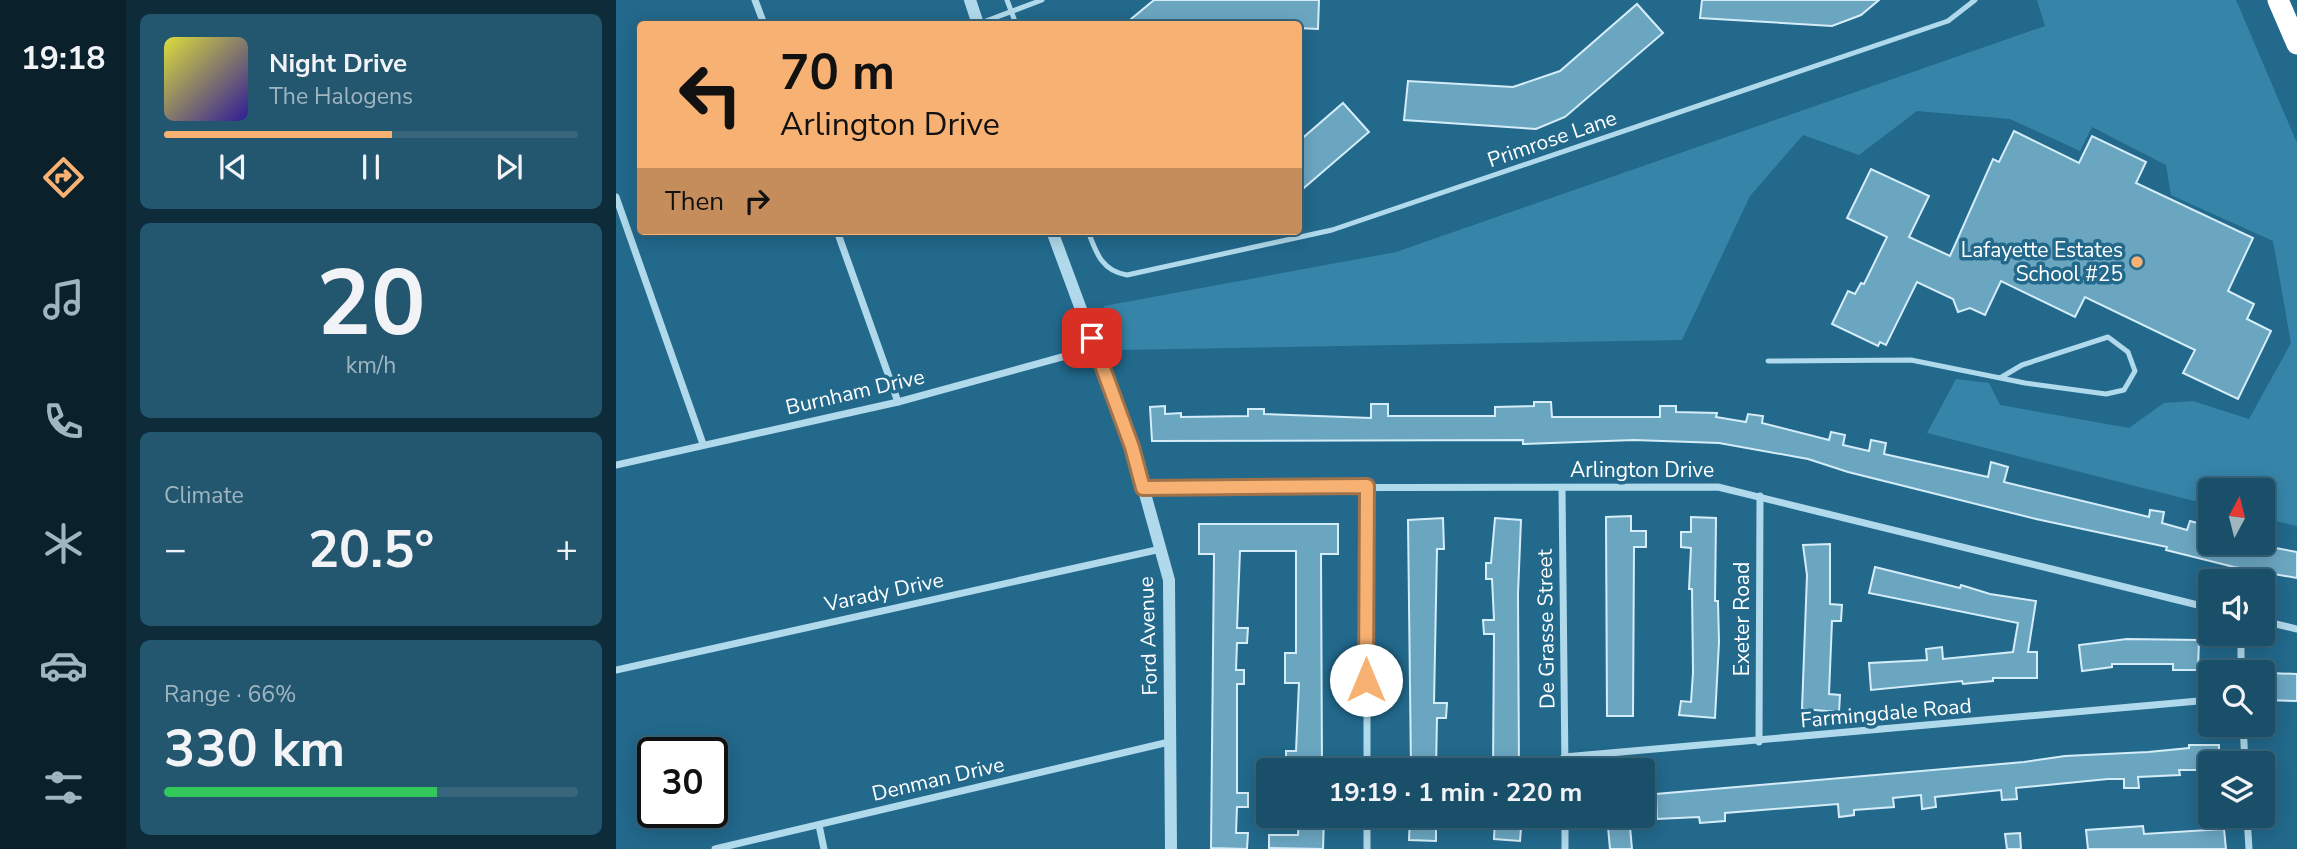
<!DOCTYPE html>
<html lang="en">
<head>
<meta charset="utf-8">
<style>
  body { margin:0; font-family:"Nunito Sans",sans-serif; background:#23566f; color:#f1f3f6; height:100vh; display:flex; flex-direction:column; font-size:26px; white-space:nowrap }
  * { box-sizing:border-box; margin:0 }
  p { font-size:23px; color:#9fb5c0 }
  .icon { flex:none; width:38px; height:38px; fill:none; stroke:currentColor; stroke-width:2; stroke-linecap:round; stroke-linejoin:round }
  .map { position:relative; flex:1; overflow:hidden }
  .sheet { display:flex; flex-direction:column; gap:14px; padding:14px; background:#0e2b3a; width:490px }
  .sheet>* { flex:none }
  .guide { position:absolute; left:21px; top:21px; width:665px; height:214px; border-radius:7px; box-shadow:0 4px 18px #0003,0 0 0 2px #38667d; background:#f7b172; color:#111; overflow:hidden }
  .needle { width:46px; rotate:7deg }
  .controls { position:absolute; left:1582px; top:478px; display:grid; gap:14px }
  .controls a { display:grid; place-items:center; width:77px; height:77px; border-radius:7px; background:#1a4f69; box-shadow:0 4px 18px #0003,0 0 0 2px #38667d; font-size:35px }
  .speed { position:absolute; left:21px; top:737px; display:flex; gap:14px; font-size:35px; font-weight:700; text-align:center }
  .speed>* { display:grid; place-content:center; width:91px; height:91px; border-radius:50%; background:#1a4f69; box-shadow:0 4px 18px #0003,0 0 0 2px #38667d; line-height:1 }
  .speed .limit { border:4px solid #111; border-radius:10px; background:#fff; color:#111 }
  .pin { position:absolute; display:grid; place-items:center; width:60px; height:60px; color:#fff; margin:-30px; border-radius:14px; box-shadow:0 4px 10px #0006 }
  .me { position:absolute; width:77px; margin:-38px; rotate:0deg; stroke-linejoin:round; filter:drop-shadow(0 0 5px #0008) }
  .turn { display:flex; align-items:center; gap:24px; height:147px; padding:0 28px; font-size:32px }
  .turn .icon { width:91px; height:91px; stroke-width:2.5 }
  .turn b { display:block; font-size:49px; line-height:60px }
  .then { display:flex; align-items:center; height:66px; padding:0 28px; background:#0003; gap:14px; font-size:26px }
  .big { font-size:52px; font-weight:700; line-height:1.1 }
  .sheet .widget { flex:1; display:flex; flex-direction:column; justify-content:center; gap:10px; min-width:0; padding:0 24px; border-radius:10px; background:#23566f }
  .sheet .dial { align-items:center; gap:0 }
  .dial b { font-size:91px; line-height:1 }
  .song { display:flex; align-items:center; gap:21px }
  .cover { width:84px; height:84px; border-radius:10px; background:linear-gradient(135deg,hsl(60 70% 55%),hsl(250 70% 35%)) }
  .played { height:7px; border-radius:4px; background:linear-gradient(90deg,#f7b172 55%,#38667d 55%) }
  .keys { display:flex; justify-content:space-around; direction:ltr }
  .heat { display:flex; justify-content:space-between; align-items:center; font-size:38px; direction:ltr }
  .charge { height:10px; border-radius:5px; background:linear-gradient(90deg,#34c759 66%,#38667d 0) }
  .trip { position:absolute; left:640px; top:758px; width:399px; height:70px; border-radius:7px; background:#1a4f69; box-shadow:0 4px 18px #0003,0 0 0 2px #38667d; font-weight:700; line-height:70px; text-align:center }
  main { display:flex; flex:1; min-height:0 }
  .tab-bar { display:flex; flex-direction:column; width:126px; justify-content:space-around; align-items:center; background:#0a202a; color:#9fb5c0 }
  .tab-bar .icon { width:49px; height:49px }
  .tab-bar .current { color:#f7b172 }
  .tab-bar b { font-size:32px; color:#f1f3f6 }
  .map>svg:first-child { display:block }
  .green { fill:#3685a9 }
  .building { fill:#6ba6c1; stroke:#d5edf8; stroke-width:2 }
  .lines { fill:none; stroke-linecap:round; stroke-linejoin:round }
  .service { stroke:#b0d9eb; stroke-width:5 }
  .minor { stroke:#b0d9eb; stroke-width:7 }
  .tertiary { stroke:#b0d9eb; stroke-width:12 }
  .motorway { stroke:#fff; stroke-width:21 }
  .route-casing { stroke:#a1734a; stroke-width:18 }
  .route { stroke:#f7b172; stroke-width:12 }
  .poi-dot { fill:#f7b172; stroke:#22698c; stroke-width:2.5 }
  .labels { text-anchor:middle; stroke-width:7; stroke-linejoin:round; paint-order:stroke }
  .street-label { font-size:21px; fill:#fff; stroke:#22698c }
  .poi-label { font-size:21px; fill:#fff; stroke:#22698c; text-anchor:end }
</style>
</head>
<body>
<main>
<nav class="tab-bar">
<b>19:18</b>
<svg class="icon current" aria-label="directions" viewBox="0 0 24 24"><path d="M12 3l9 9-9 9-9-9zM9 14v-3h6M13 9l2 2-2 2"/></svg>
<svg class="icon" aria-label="music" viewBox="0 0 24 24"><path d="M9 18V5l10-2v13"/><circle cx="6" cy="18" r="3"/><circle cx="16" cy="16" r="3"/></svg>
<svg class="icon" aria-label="phone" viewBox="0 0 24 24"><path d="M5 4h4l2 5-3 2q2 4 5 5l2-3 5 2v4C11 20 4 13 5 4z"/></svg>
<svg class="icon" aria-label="climate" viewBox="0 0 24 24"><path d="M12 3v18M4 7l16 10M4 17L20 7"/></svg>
<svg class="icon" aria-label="car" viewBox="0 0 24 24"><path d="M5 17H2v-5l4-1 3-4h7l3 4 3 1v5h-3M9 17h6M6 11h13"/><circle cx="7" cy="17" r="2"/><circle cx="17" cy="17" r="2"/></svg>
<svg class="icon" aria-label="filters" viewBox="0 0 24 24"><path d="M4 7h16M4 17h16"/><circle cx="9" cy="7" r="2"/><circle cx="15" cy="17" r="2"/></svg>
</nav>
<section class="sheet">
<div class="widget">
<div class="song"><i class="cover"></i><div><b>Night Drive</b><p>The Halogens</p></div></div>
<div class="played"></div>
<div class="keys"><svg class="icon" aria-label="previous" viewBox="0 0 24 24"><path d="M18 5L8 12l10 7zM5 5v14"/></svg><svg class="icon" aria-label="pause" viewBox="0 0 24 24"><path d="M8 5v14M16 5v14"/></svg><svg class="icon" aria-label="next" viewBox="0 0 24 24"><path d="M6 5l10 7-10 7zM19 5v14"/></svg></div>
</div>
<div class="widget dial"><b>20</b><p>km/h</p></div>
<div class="widget"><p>Climate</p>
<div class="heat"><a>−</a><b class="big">20.5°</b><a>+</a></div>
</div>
<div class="widget"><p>Range · 66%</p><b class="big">330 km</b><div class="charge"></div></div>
</section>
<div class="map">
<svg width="1681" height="849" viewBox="0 0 1681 849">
  <rect width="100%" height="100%" fill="#22698c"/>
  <polygon class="green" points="1421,0 1620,0 1681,143 1681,526 1647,518 1647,490 1594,490 1594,505 1311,433 1340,379 1373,383 1384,405 1513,428 1548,403 1577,401 1633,419 1675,343 1657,241 1555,195 1550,165 1476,127 1464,151 1394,119 1301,111 1243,155 1187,135 1134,196 1066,340 504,350 488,306 780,252 1429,26"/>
  <g class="building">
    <polygon points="538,0 703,0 702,29 682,28 682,24 509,24"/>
    <polygon points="1086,0 1263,0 1245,15 1216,26 1084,18"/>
    <polygon points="1021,4 1047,33 949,117 920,129 788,120 792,81 897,87 944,71"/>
    <polygon points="727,103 753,132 682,193 682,142"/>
    <polygon points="1398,131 1463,163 1476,136 1530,162 1520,183 1637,238 1612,291 1638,304 1631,319 1655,331 1622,399 1567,373 1579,350 1469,297 1459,317 1385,281 1369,315 1354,308 1342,312 1337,299 1301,282 1270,345 1264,342 1262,346 1216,324 1232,291 1239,294 1245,283 1248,284 1271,237 1231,218 1255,169 1313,196 1293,237 1334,256 1377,159 1383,162"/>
    <polygon points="918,402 935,402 936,417 1044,417 1044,406 1060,406 1060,412 1101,413 1100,417 1130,422 1132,414 1147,416 1146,423 1213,440 1215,432 1229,435 1227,445 1253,451 1255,440 1270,443 1268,454 1372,477 1375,462 1392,467 1388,482 1533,517 1534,510 1548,512 1546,523 1571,530 1574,521 1589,525 1584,542 1627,542 1681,552 1681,578 1618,567 1550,550 1551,547 1420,519 1232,472 1192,459 1103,443 1018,440 907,444 907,440 536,441 534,407 549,406 549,414 565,413 565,417 632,416 632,409 648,409 648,414 755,418 755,404 772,404 772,416 879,416 879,407 918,406"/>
    <polygon points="1015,516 1015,531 1030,531 1030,547 1018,547 1017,716 991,716 990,517"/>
    <polygon points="1075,517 1100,518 1099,601 1102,601 1103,642 1099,718 1063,715 1065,701 1075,702 1077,672 1076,589 1073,589 1075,548 1065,547 1065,532 1075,532"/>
    <polygon points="827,518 828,549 821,549 818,703 831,703 830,718 821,718 820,770 795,770 792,520"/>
    <polygon points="879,518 905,520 902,594 903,770 877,770 878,634 868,634 867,620 878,620 876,579 870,579 870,563 875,563"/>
    <polygon points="583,524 722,524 722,554 705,554 706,766 670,766 670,751 680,751 683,683 669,683 669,653 680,653 680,551 624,551 621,628 632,628 631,643 621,643 620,670 628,670 628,684 621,684 621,793 632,793 632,807 621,807 620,833 632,833 631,849 595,848 598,554 583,554"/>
    <polygon points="1214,544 1214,604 1226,605 1225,621 1216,621 1213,694 1224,695 1223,712 1186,709 1191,575 1187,545"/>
    <polygon points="1259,567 1344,588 1345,585 1374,594 1420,601 1412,652 1421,652 1421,678 1377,678 1377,681 1347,684 1346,681 1255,690 1253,663 1311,660 1310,649 1326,647 1327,659 1397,652 1402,623 1253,593"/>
    <polygon points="1511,639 1583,640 1582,670 1557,670 1557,664 1496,664 1496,667 1466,671 1463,645"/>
    <polygon points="1652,673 1681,674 1681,701 1650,700"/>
    <polygon points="1573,745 1603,745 1603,763 1594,763 1594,770 1563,770 1564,775 1522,777 1523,788 1508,788 1508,779 1492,779 1400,788 1401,799 1386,800 1385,790 1319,797 1320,807 1306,809 1305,795 1277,798 1278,807 1238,810 1238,815 1223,817 1222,804 1109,813 1109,821 1084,823 1083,817 1041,819 1040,794 1408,762 1449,756 1532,752 1573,748"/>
    <polygon points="794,816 820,816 820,841 793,840"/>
    <polygon points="879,816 906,816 904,841 878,839"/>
    <polygon points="991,816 1013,816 1016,849 994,849"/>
    <polygon points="683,817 708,818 707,849 653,848 653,835 682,835"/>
    <polygon points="1527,826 1528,834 1608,829 1610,849 1472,849 1470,830"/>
    <polygon points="1404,833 1405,849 1391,849 1389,834"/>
  </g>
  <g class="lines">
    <g class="service">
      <polyline points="391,0 400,24"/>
      <polyline points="362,24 426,0"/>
      <path d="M 472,231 C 480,253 486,271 511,275 L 716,230 L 1332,21 L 1359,0"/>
      <polyline points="1152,361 1295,360 1409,383 1490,394 1508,390 1519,371 1512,352 1492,337 1406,365 1384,378"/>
    </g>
    <g class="minor">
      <polyline points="139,0 148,24"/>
      <polyline points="0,197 87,444"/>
      <polyline points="221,231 282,402"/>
      <polyline points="0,465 282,402 457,354 483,360"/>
      <polyline points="527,488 1102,487 1594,608"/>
      <polyline points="946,488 949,770"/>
      <polyline points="1647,621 1681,629"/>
      <polyline points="0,670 545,549"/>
      <polyline points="1625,672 1625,634"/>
      <polyline points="1627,724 1629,763"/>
      <polyline points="1143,742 1144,496"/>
      <polyline points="948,757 1594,700"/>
      <polyline points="751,770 751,486"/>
      <polyline points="751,816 751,849"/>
      <polyline points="949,816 949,849"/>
      <polyline points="1631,816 1633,849"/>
      <polyline points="203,825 208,849"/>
      <polyline points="99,849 553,742"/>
    </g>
    <g class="tertiary">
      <polyline points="354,0 362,24"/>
      <polyline points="436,231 516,447 553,580 555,849"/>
    </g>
    <polyline class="motorway" points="1662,0 1681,44"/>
  </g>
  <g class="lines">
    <g class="route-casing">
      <polyline id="route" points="476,338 516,447 527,488 751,486 750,680"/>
    </g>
    <use href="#route" class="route"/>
  </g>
  <circle class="poi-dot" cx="1521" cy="262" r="7"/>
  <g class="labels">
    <g class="street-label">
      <text transform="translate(936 139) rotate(-19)" y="7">Primrose Lane</text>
      <text transform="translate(239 392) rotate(-13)" y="7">Burnham Drive</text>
      <text x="1026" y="477">Arlington Drive</text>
      <text transform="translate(268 592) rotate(-12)" y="7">Varady Drive</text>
      <text transform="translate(1126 619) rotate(-90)" y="7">Exeter Road</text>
      <text transform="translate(930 629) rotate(-91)" y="7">De Grasse Street</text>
      <text transform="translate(532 636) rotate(-92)" y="7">Ford Avenue</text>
      <text transform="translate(1270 713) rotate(-5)" y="7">Farmingdale Road</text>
      <text transform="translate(322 779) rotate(-13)" y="7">Denman Drive</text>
    </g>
    <g class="poi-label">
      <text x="1507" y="257">Lafayette Estates<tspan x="1507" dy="24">School #25</tspan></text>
    </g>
  </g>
</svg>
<div class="controls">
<a><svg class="needle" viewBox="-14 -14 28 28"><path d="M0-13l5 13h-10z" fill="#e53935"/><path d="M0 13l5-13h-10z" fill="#9fb5c0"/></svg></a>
<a><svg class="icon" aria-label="sound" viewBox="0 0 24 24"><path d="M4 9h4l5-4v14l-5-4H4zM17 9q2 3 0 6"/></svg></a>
<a><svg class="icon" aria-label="search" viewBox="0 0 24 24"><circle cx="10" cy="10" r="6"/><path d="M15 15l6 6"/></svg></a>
<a><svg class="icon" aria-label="layers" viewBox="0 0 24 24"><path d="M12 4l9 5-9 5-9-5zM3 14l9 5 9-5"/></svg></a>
</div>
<div class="speed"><div class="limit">30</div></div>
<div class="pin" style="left:476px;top:338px;background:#d93025"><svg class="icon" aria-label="arrive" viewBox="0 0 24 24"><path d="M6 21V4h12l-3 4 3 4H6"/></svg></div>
<svg class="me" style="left:750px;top:680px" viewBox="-20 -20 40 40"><circle r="19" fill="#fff"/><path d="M0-13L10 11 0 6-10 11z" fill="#f7b172"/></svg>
<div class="trip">19:19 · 1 min · 220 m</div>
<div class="guide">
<div class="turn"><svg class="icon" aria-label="left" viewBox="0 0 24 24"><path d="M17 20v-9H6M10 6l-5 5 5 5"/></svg><div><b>70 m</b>Arlington Drive</div></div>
<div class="then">Then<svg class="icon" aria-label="right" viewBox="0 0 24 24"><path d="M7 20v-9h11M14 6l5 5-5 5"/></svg></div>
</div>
</div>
</main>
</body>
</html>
